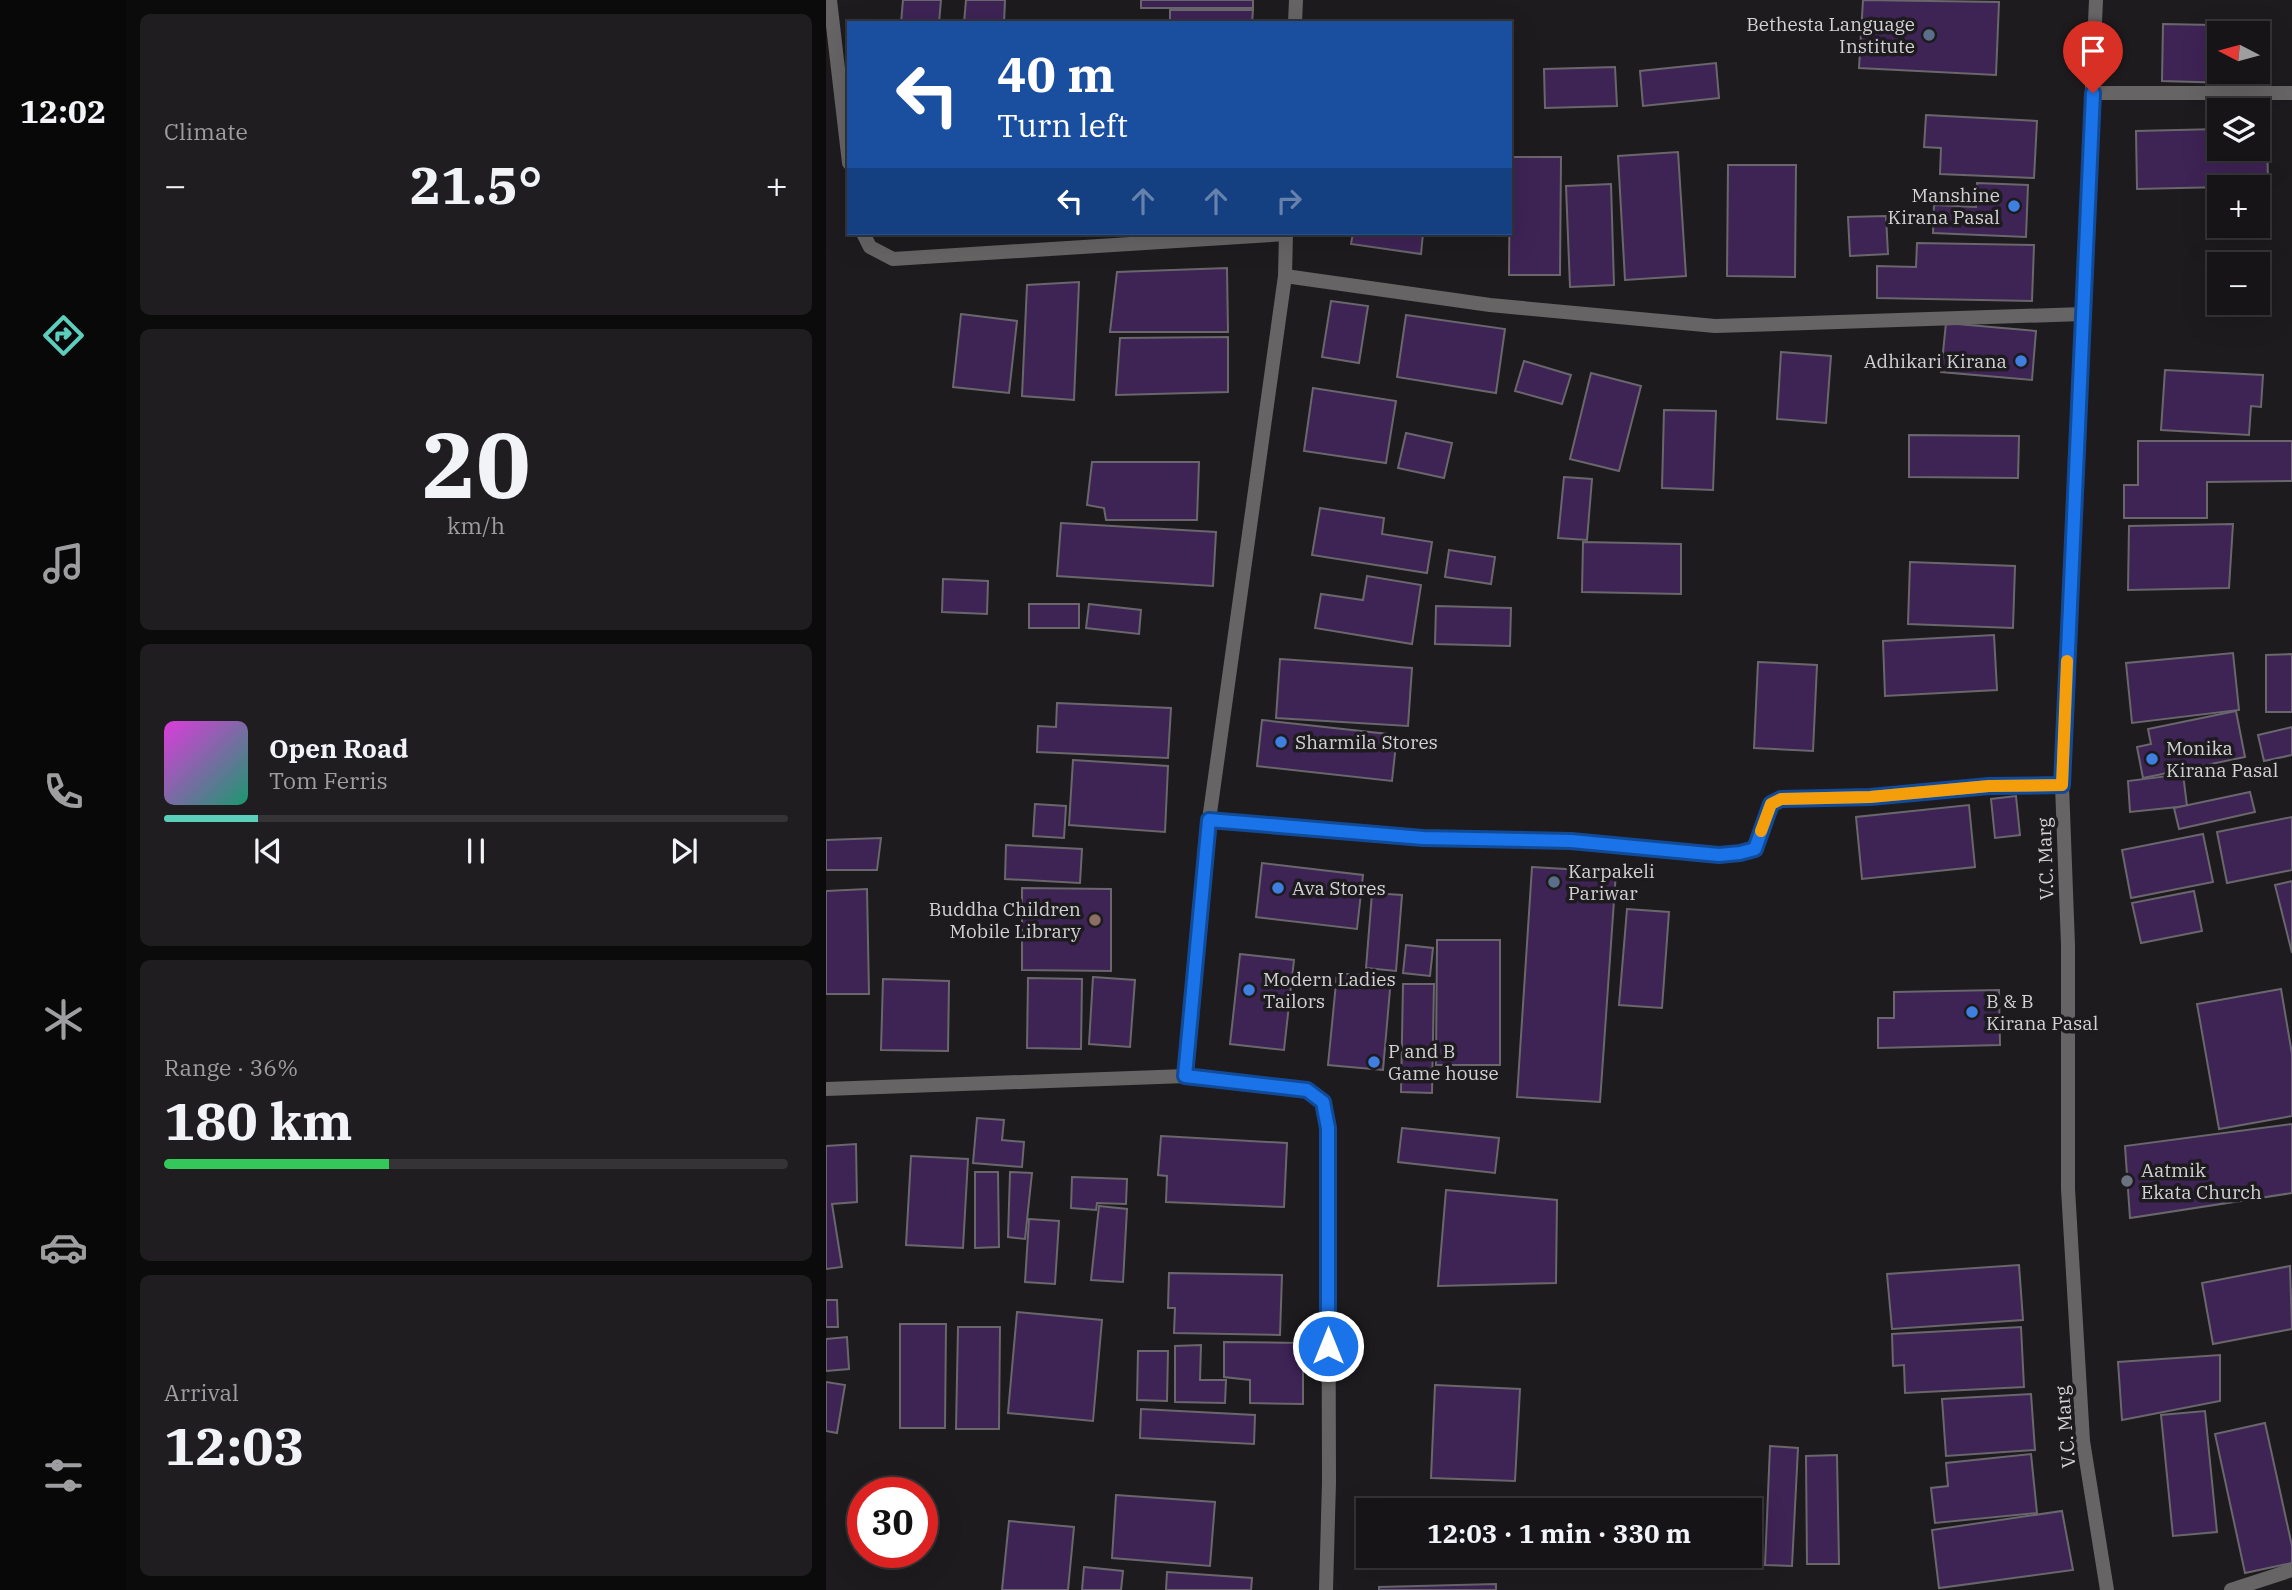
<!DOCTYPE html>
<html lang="en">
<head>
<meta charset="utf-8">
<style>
  body { margin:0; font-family:"IBM Plex Serif",serif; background:#1f1d1f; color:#f1f3f6; height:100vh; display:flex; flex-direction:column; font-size:26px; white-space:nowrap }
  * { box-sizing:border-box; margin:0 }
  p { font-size:23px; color:#9e9ea1 }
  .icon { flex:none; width:38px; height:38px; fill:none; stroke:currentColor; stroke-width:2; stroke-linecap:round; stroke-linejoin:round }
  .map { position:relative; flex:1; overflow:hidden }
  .sheet { display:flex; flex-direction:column; gap:14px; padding:14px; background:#0c0b0c; width:700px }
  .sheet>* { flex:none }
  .banner { position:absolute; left:21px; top:21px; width:665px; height:214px; border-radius:0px; box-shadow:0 7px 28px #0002,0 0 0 2px #353335; background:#1a4fa0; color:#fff; overflow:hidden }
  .needle { width:46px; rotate:276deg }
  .controls { position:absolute; left:1381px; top:21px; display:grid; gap:14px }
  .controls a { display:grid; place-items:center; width:63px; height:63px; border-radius:0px; background:#161416; box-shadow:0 7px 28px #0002,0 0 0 2px #353335; font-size:35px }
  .speed { position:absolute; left:21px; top:1477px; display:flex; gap:14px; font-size:35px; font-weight:700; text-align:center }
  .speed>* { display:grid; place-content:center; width:91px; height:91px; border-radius:50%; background:#161416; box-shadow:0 7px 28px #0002,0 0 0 2px #353335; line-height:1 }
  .speed .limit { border:10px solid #d22; background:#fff; color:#111 }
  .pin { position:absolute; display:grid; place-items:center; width:60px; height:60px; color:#fff; margin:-72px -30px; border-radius:50% 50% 50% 0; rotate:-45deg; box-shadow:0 0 7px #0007 }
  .pin .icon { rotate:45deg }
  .me { position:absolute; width:77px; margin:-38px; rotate:0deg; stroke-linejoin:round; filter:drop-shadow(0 0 5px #0008) }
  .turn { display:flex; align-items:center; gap:24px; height:147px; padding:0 35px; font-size:32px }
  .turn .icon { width:91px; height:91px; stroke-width:2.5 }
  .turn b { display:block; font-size:49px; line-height:60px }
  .lanes { display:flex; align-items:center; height:66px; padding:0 35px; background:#0003; justify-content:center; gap:35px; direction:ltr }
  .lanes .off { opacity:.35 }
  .big { font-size:52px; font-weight:700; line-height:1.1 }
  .sheet .widget { flex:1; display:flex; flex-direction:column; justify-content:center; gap:10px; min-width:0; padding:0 24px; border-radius:10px; background:#1f1d1f }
  .sheet .dial { align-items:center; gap:0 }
  .dial b { font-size:91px; line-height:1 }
  .song { display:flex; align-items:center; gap:21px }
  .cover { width:84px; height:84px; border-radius:10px; background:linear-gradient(135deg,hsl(300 70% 55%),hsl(160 70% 35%)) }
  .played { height:7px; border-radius:4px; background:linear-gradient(90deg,#5bcebc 15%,#353335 15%) }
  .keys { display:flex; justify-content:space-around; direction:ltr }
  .heat { display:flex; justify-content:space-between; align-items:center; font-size:38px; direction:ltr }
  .charge { height:10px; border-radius:5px; background:linear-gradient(90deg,#34c759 36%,#353335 0) }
  .trip { position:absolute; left:530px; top:1498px; width:406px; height:70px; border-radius:0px; background:#161416; box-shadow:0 7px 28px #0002,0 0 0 2px #353335; font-weight:700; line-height:70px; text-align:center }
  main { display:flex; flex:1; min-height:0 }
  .dock { display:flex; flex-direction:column; width:126px; justify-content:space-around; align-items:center; background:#090809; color:#9e9ea1 }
  .dock .icon { width:49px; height:49px }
  .dock .active { color:#5bcebc }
  .dock b { font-size:32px; color:#f1f3f6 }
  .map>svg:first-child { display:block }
  .building { fill:#3e2355; stroke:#69676b; stroke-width:2; fill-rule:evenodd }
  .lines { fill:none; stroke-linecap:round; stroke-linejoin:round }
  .minor { stroke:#676465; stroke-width:14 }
  .route-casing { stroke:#114b97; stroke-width:18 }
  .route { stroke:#1a73e8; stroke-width:12 }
  .slow { stroke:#f59e0b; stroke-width:12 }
  .service-dot { fill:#5c6f8a; stroke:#1d1b1e; stroke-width:2.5 }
  .shop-dot { fill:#3f7fe0; stroke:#1d1b1e; stroke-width:2.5 }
  .education-dot { fill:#8d6e63; stroke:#1d1b1e; stroke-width:2.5 }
  .worship-dot { fill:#6b7280; stroke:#1d1b1e; stroke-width:2.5 }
  .labels { text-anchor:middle; stroke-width:7; stroke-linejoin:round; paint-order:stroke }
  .poi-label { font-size:19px; fill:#d2d1d3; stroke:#1d1b1e; text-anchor:start }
  .street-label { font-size:19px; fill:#d2d1d3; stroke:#1d1b1e }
</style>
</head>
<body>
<main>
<nav class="dock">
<b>12:02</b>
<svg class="icon active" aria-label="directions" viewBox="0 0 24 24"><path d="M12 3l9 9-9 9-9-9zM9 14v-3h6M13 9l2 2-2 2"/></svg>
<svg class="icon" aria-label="music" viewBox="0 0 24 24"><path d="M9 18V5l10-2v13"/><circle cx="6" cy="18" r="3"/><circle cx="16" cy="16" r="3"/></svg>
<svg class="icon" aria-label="phone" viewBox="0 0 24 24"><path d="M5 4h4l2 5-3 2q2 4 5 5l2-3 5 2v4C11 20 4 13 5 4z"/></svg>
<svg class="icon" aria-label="climate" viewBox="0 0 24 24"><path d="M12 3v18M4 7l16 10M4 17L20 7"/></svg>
<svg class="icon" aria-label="car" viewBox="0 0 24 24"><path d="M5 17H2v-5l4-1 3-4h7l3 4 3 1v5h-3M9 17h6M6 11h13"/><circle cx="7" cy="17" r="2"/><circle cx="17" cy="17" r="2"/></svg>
<svg class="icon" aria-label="filters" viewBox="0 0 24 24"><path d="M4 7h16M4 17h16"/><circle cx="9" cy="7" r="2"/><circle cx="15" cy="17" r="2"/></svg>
</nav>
<section class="sheet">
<div class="widget"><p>Climate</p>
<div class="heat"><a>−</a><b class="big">21.5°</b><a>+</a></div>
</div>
<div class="widget dial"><b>20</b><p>km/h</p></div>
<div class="widget">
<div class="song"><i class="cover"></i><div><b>Open Road</b><p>Tom Ferris</p></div></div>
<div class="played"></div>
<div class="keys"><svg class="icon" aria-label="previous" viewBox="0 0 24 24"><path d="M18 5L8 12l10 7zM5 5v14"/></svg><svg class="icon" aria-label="pause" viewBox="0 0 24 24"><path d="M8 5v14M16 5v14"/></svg><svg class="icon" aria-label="next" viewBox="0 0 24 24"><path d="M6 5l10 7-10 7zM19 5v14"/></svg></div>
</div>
<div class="widget"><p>Range · 36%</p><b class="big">180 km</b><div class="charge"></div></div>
<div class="widget"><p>Arrival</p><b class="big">12:03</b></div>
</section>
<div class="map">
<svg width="1466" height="1590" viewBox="0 0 1466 1590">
  <rect width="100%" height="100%" fill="#1d1b1e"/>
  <g class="building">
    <polygon points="77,0 115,0 113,23 75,23"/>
    <polygon points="140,0 179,0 178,23 138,23"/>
    <rect x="315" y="0" width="112" height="8"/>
    <polygon points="1037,0 1173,2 1170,75 1033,68"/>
    <polygon points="344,10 427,10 426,23 344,23"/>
    <path d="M 1337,24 L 1439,26 L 1438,84 L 1336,81 ZM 1393,33 L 1432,33 L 1432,72 L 1393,72 Z"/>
    <polygon points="890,63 893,98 817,106 814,71"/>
    <polygon points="789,67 791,106 719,108 718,69"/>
    <polygon points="1100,115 1211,121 1208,178 1114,174 1115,148 1098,147"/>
    <polygon points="1432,128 1441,128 1442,186 1311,189 1310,131 1393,129 1393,149 1432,149"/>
    <polygon points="852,152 860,276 799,280 792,156"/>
    <polygon points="684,157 735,157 734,275 683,275"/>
    <polygon points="902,165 970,165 969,277 901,276"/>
    <polygon points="1151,183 1202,185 1200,237 1107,233 1108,205 1150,207"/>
    <polygon points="785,184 788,285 744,287 740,186"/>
    <polygon points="1060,216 1062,254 1024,256 1022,217"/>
    <polygon points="527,233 597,233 595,254 525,244"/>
    <polygon points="1091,243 1208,245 1206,301 1051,298 1051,266 1090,267"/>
    <polygon points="401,268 402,332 284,332 291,272"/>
    <polygon points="253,282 248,400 196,396 201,285"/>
    <polygon points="505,301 542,306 533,363 496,357"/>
    <polygon points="135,314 191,321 183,393 127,387"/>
    <polygon points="580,315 679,329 670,393 571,377"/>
    <polygon points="1120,323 1210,331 1206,380 1115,372"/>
    <polygon points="402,337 402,392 290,395 294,338"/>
    <polygon points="955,352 1005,356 1000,423 951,419"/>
    <polygon points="698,361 745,375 736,404 689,391"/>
    <polygon points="1339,370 1437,375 1435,407 1425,406 1423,435 1335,430"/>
    <polygon points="765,373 815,386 793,471 744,459"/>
    <polygon points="487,388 570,401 560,463 478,451"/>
    <polygon points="838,410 890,411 887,490 836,488"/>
    <polygon points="580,433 626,443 618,478 572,468"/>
    <polygon points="1083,435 1193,436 1192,478 1083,477"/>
    <polygon points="1312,441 1466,441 1466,481 1381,482 1381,518 1298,518 1298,485 1312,485"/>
    <polygon points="266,462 373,462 371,520 280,520 278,508 261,505"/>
    <polygon points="738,477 766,479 761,540 732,538"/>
    <polygon points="494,508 558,518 556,534 606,542 601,573 486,555"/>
    <polygon points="235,523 390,532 387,586 231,576"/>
    <polygon points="1407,524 1403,588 1302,590 1303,526"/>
    <polygon points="757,542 855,544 855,594 756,592"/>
    <polygon points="623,550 669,557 665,584 619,577"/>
    <polygon points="1084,562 1189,566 1187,628 1082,624"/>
    <polygon points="541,576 595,585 586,644 489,628 495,594 537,600"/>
    <polygon points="117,579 162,581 161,614 116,612"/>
    <rect x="203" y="604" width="50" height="24"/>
    <polygon points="263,604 315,610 313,634 260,628"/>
    <polygon points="610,606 685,608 684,646 609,644"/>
    <polygon points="1168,635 1171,690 1059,696 1057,641"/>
    <polygon points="1407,653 1413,710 1306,723 1300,663"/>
    <polygon points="1466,654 1466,712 1440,712 1440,655"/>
    <polygon points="454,659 586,668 582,726 450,718"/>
    <polygon points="932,662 991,665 987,751 928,748"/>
    <polygon points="231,703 345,708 342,758 211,752 212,726 230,727"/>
    <polygon points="1410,711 1419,757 1317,778 1311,747 1325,744 1322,729"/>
    <polygon points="436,720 571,735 566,781 431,766"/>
    <polygon points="1466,727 1466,755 1438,761 1432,735"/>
    <polygon points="247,760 342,766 339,832 243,825"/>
    <polygon points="1357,774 1361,806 1304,812 1302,781"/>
    <polygon points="1424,792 1429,812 1353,829 1348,808"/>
    <polygon points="1190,796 1194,835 1169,838 1165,799"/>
    <polygon points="209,804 240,806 238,838 207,836"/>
    <polygon points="1143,805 1149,867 1036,879 1030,817"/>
    <polygon points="1466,817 1466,870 1401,883 1391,832"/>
    <polygon points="1377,834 1387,882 1305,898 1296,850"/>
    <polygon points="55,838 51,870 0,870 0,840"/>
    <polygon points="180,845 256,849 254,883 179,879"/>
    <polygon points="436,863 537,875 531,929 430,917"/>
    <polygon points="706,867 790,872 774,1102 691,1097"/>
    <polygon points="1466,881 1466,953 1449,885"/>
    <polygon points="196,888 285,889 285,971 196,970"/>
    <polygon points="41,889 43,994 0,994 0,891"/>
    <polygon points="1368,891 1376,931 1315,943 1306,903"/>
    <polygon points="546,893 576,895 570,971 540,968"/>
    <polygon points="801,909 843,912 836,1008 793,1005"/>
    <polygon points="611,940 674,940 674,1065 610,1065"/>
    <polygon points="580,945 607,948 604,976 577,973"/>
    <polygon points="414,954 468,960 458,1050 404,1044"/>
    <polygon points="511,973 565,978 557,1070 502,1065"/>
    <polygon points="267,977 309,980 304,1047 263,1044"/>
    <polygon points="202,978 256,979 255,1049 201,1048"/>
    <polygon points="57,979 123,981 122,1051 55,1050"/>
    <polygon points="577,984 608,984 606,1093 575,1092"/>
    <polygon points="1455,989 1466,1054 1466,1116 1393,1129 1371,1004"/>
    <polygon points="1173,990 1174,1045 1052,1048 1052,1018 1068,1018 1068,992"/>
    <polygon points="151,1118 178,1120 176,1140 198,1142 196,1167 147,1163"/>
    <polygon points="1466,1124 1466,1193 1304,1218 1299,1146"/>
    <polygon points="576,1128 673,1138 669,1173 572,1162"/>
    <polygon points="335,1136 461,1143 458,1207 340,1202 341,1176 332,1175"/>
    <polygon points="30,1144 31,1202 6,1204 16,1267 0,1269 0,1146"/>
    <polygon points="85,1156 142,1159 137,1248 80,1245"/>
    <polygon points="149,1172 172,1172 173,1247 149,1248"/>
    <polygon points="184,1172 206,1173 199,1239 182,1237"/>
    <polygon points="246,1177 301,1179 300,1204 271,1203 270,1210 245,1208"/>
    <polygon points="620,1190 731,1200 730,1283 612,1286"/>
    <polygon points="273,1206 301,1209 297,1282 265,1280"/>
    <polygon points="203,1219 233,1221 229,1284 199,1282"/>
    <polygon points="1193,1265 1197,1320 1066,1329 1061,1274"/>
    <polygon points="1464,1266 1466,1329 1387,1344 1376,1283"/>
    <polygon points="343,1273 456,1275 454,1335 348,1333 349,1308 342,1308"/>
    <polygon points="0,1300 11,1300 12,1327 0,1327"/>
    <polygon points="191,1312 276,1320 267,1421 182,1413"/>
    <polygon points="74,1324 120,1324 119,1428 74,1428"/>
    <polygon points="132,1327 174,1327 173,1429 130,1429"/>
    <polygon points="1195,1327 1198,1387 1079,1393 1078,1365 1067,1366 1066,1334"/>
    <polygon points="21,1337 23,1369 0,1371 0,1339"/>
    <polygon points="398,1342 477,1343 477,1404 424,1403 424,1380 398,1377"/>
    <polygon points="375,1345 374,1380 400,1380 399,1403 349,1402 349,1346"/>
    <polygon points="312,1351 342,1351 341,1401 311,1400"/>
    <polygon points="1394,1355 1394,1401 1296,1420 1292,1362"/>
    <polygon points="0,1382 19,1385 11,1433 0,1431"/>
    <polygon points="609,1385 694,1389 689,1481 605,1478"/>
    <polygon points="1205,1394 1209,1450 1120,1456 1116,1399"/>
    <polygon points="315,1409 429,1415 428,1444 314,1438"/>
    <polygon points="1379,1411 1391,1532 1347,1536 1335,1415"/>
    <polygon points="1439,1423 1466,1546 1466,1563 1419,1573 1389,1434"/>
    <polygon points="944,1446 972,1448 966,1566 939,1565"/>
    <polygon points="1205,1454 1211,1513 1109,1523 1105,1488 1122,1486 1120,1463"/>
    <polygon points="1011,1455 1013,1564 981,1564 980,1456"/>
    <polygon points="290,1495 389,1502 384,1566 286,1558"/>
    <polygon points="1236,1511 1247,1570 1113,1588 1106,1530"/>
    <polygon points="183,1521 248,1527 242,1590 176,1590"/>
    <polygon points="258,1567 297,1571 295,1590 256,1590"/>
    <polygon points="341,1572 426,1578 425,1590 340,1590"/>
    <polygon points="670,1584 670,1590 553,1590 553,1587"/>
  </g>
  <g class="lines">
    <g class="minor">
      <polyline points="4,0 23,163"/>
      <polyline points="1270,0 1236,785 1242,945 1242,1189 1257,1441 1281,1590"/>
      <polyline points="469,23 470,0"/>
      <polyline points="1267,93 1466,93"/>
      <polyline points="37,233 44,247 67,259 460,234"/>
      <polyline points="459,276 664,305 889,326 1257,314"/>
      <polyline points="383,820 597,838 745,841 893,855 914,853 930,849 945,804 955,799 1044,797 1163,786 1236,785"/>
      <polyline points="360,1076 383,820 459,276 460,233"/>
      <polyline points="0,1089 360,1076 481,1090 497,1102 502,1128 503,1482 500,1590"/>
      <polyline points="1405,1590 1466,1570"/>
    </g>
  </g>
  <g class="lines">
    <g class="route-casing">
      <polyline id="route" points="502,1346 502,1128 497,1102 481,1090 359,1076 383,820 597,838 745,841 893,855 914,853 929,849 945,804 955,799 1044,797 1163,786 1236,785 1267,93"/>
    </g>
    <use href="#route" class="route"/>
    <polyline class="slow" points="935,831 945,804 955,799 1044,797 1163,786 1236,785 1241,661"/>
  </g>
  <g class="service-dot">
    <circle cx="1103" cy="35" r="7"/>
    <circle cx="728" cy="882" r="7"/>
  </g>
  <g class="shop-dot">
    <circle cx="1188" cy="206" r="7"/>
    <circle cx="1195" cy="361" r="7"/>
    <circle cx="455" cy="742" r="7"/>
    <circle cx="1326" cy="759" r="7"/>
    <circle cx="452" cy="888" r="7"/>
    <circle cx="423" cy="990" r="7"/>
    <circle cx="1146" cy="1012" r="7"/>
    <circle cx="548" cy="1062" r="7"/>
  </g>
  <circle class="education-dot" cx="269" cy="920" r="7"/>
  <circle class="worship-dot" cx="1301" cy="1181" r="7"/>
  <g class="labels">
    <g class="poi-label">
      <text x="1089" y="31" text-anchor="end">Bethesta Language<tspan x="1089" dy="22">Institute</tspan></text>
      <text x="1174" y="202" text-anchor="end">Manshine<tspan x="1174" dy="22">Kirana Pasal</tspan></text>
      <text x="1181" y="368" text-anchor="end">Adhikari Kirana</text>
      <text x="469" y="749">Sharmila Stores</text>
      <text x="1340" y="755">Monika<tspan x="1340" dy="22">Kirana Pasal</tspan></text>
      <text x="742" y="878">Karpakeli<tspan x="742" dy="22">Pariwar</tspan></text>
      <text x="466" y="895">Ava Stores</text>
      <text x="255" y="916" text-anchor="end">Buddha Children<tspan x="255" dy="22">Mobile Library</tspan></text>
      <text x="437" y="986">Modern Ladies<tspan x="437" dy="22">Tailors</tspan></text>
      <text x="1160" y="1008">B &amp; B<tspan x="1160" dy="22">Kirana Pasal</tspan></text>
      <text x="562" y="1058">P and B<tspan x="562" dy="22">Game house</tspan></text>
      <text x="1315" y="1177">Aatmik<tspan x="1315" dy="22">Ekata Church</tspan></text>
    </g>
    <g class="street-label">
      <text transform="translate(1219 859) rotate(-92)" y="7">V.C. Marg</text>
      <text transform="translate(1239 1427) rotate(-95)" y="7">V.C. Marg</text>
    </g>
  </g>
</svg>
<div class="controls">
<a><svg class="needle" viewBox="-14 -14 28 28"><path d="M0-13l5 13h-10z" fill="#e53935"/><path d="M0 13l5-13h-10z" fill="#9e9ea1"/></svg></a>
<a><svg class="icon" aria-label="layers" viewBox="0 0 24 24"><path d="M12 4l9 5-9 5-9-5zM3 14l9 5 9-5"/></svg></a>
<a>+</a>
<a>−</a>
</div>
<div class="speed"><div class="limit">30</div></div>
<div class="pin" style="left:1267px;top:93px;background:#d93025"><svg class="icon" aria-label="arrive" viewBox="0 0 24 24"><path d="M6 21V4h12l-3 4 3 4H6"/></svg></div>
<svg class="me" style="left:502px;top:1346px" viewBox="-20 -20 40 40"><circle r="17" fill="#1a73e8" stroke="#fff" stroke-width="3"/><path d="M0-11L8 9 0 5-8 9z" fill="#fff"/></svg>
<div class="trip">12:03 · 1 min · 330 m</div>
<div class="banner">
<div class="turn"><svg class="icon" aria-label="left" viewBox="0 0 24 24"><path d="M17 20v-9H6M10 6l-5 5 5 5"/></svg><div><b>40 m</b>Turn left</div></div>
<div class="lanes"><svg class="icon" aria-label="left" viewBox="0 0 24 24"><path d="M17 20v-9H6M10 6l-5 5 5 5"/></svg><svg class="icon off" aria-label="ahead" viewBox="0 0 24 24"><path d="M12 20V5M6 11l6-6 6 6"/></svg><svg class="icon off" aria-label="ahead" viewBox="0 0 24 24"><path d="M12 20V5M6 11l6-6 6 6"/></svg><svg class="icon off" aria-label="right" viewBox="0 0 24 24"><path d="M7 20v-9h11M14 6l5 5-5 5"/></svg></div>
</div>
</div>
</main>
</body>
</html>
